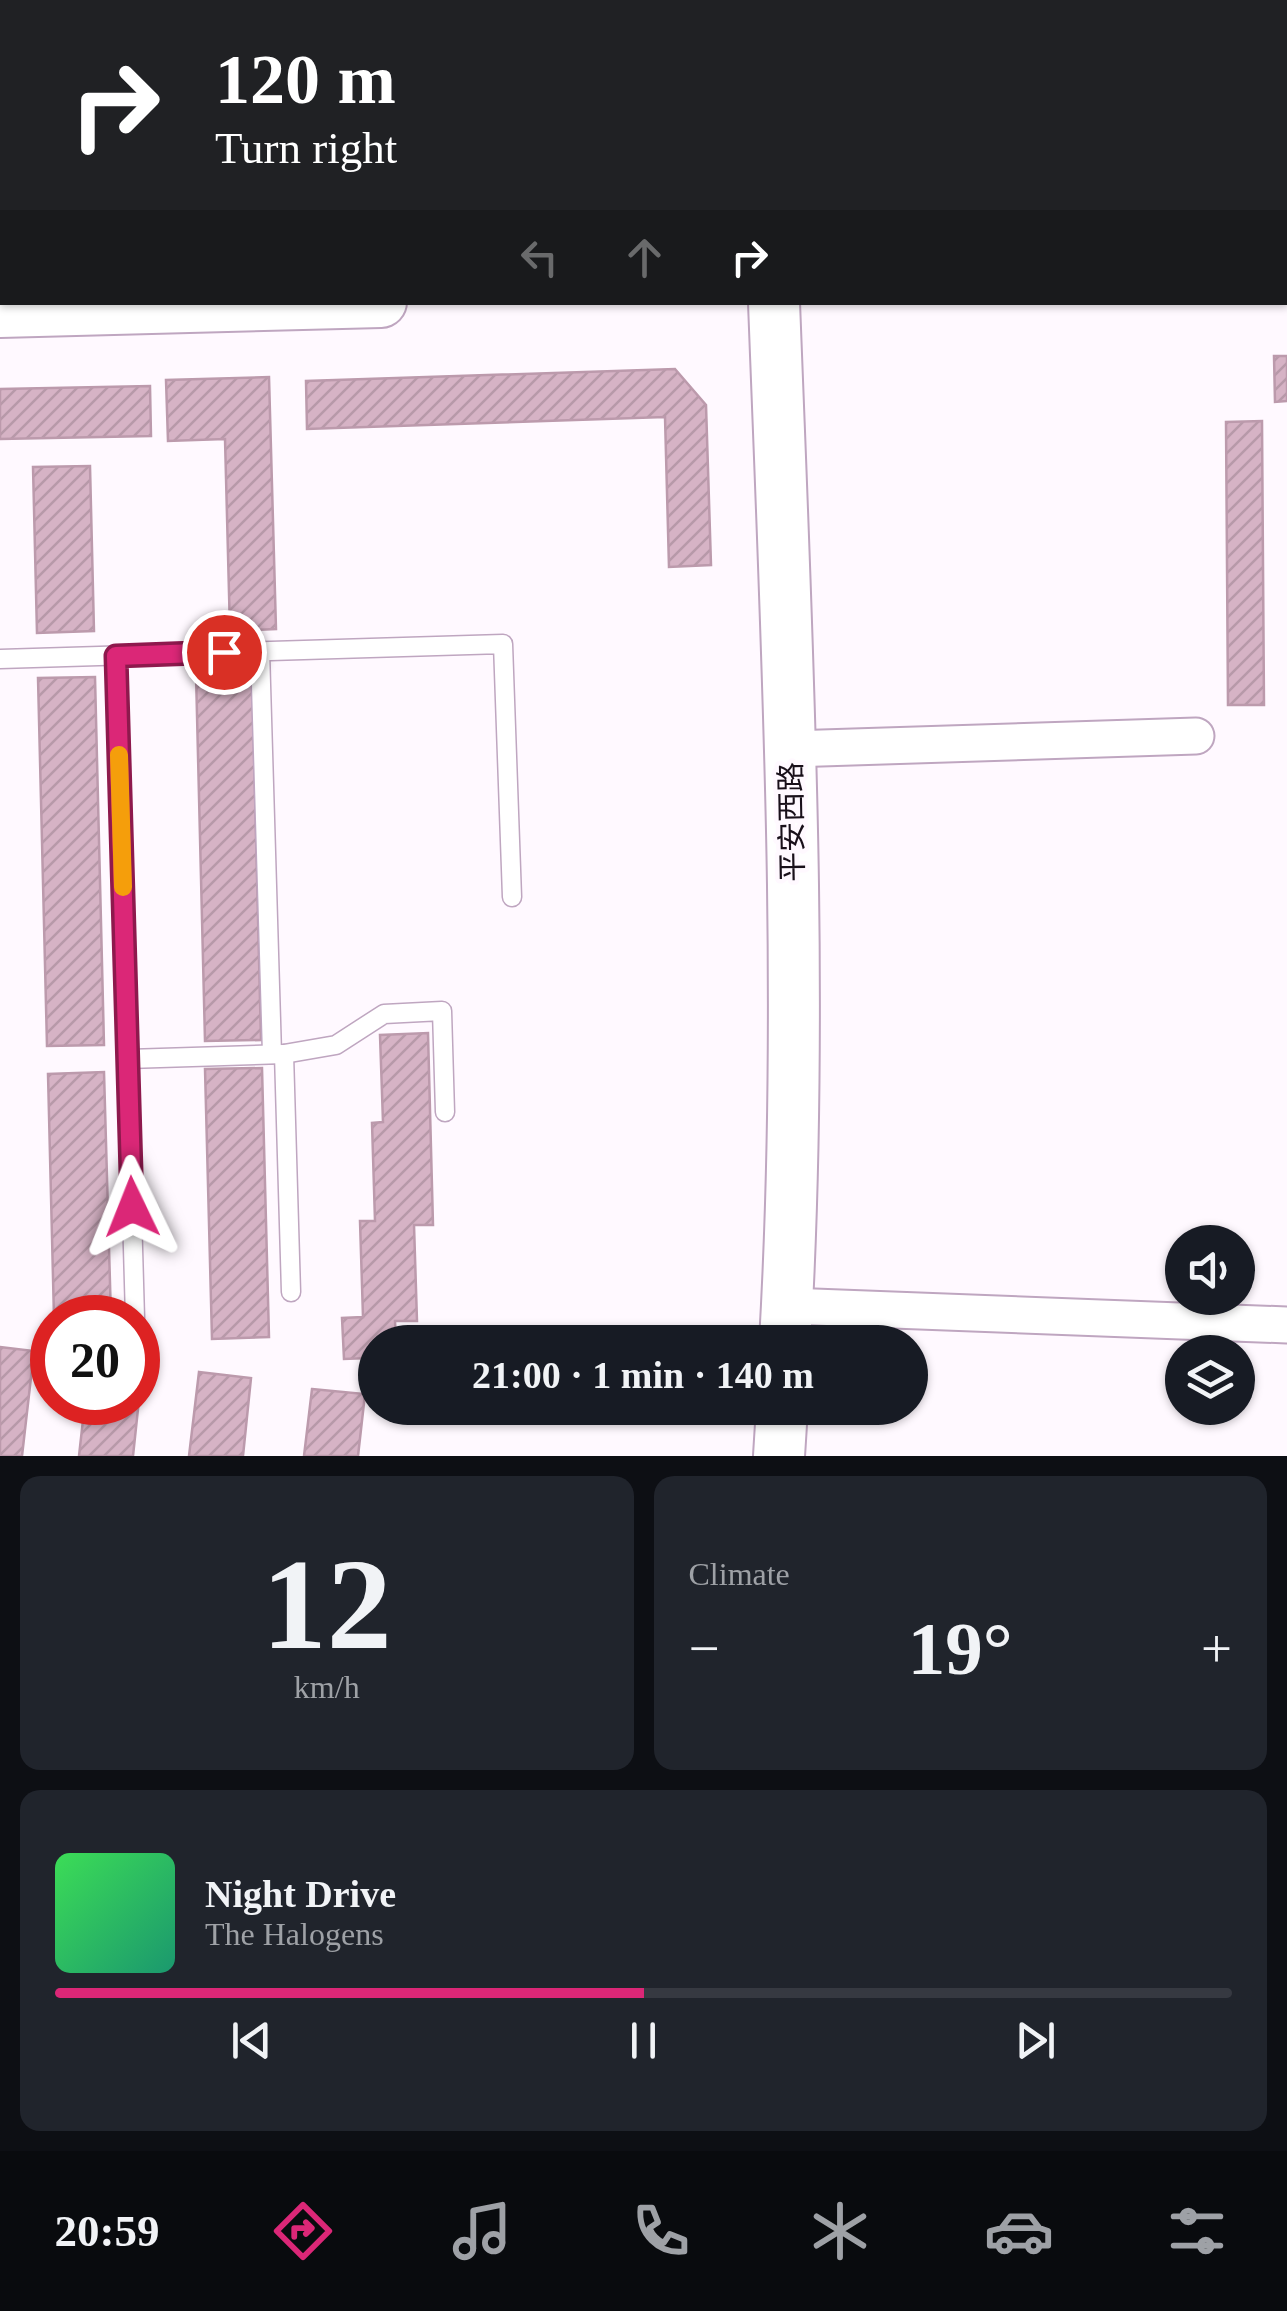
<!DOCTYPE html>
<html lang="en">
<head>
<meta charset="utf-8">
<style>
  body { margin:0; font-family:"Times New Roman","Noto Sans SC",serif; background:#20242c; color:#f1f3f6; height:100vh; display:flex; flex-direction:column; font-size:38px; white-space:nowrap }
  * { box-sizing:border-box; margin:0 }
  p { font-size:32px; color:#9ea1a6 }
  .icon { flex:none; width:55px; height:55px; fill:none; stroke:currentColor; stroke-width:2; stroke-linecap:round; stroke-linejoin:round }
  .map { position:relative; height:1456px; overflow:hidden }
  .drawer { display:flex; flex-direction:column; gap:20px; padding:20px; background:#0d0f14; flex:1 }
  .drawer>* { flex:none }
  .banner { position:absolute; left:0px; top:0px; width:1288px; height:305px; box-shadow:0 2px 8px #0004; background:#202124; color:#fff; overflow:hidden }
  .buttons { position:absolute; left:1165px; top:1225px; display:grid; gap:20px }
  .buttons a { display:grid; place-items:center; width:90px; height:90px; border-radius:50%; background:#171b24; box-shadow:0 2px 8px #0004; font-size:50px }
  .speed { position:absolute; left:30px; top:1295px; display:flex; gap:20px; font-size:50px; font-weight:700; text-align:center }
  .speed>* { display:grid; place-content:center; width:130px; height:130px; border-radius:50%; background:#171b24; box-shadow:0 2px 8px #0004; line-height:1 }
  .speed .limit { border:15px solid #d22; background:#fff; color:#111 }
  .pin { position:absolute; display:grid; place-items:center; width:85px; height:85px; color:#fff; margin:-42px; border:5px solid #fff; border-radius:50%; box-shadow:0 2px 10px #0007 }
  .me { position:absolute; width:110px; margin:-55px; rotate:358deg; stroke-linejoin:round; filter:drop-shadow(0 0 8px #0008) }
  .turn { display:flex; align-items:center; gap:35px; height:210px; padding:0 50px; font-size:45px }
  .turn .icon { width:130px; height:130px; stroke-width:2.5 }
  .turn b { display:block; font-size:70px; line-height:85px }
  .lanes { display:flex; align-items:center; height:95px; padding:0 50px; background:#0003; justify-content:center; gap:50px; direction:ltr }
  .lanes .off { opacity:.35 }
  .big { font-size:75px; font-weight:600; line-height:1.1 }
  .drawer .tile { flex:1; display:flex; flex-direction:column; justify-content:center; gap:15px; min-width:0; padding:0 35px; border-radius:20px; background:#20242c }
  .drawer .dial { align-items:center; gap:0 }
  .dial b { font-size:130px; line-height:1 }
  .song { display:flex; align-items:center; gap:30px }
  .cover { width:120px; height:120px; border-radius:15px; background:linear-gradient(135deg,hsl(130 70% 55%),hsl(160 70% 35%)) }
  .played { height:10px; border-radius:5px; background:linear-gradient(90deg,#db2777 50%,#363941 50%) }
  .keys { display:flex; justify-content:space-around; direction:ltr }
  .heat { display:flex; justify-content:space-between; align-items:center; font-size:55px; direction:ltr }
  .drawer .tiles { flex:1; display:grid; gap:20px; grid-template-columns:1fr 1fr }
  .tile:last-child { grid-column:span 2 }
  .trip { position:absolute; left:358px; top:1325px; width:570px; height:100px; border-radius:50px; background:#171b24; box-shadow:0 2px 8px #0004; font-weight:600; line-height:100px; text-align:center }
  .tab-bar { display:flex; height:160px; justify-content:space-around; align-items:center; background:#090b0e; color:#9ea1a6 }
  .tab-bar .icon { width:70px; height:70px }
  .tab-bar .on { color:#db2777 }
  .tab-bar b { font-size:45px; color:#f1f3f6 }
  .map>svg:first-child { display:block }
  .building { fill:url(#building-hatch); stroke:#bc9aac; stroke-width:2.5 }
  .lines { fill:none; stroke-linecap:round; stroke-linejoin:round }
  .lane-casing { stroke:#bfa6c0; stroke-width:21 }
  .street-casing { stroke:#bfa6c0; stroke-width:39 }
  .secondary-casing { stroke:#bfa6c0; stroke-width:54 }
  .lane { stroke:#fff; stroke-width:18 }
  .street { stroke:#fff; stroke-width:35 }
  .secondary { stroke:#fff; stroke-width:50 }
  .route-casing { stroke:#8e194d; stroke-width:25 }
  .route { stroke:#db2777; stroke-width:18 }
  .slow { stroke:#f59e0b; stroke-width:18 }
  .labels { text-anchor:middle; stroke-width:9; stroke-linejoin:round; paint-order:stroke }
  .street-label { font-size:30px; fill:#19101a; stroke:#fff9ff }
</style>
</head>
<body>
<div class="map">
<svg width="1287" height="1456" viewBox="0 0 1287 1456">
  <defs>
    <pattern id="building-hatch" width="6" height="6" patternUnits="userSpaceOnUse" patternTransform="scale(2.5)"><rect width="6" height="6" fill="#d6b3c5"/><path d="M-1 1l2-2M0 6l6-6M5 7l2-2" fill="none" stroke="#b799a9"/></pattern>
  </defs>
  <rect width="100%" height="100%" fill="#fff9ff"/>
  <g class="building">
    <rect x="169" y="0" width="52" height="2"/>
    <polygon points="830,0 916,0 917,2 830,2"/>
    <rect x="1012" y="0" width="57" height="2"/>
    <rect x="1158" y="0" width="56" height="2"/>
    <polygon points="1274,356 1287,356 1287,401 1275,402"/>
    <polygon points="675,369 706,405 711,565 669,567 665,417 307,429 306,381"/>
    <polygon points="269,377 276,629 230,631 225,439 168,441 166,380"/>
    <polygon points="150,386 151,436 0,439 0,389"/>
    <polygon points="1262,421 1264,705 1228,705 1226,422"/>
    <polygon points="90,466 94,631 37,633 33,467"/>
    <polygon points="252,672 261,1040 205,1041 196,674"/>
    <polygon points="95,677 104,1045 47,1046 38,678"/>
    <polygon points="428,1033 433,1225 414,1225 417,1321 395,1321 396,1342 375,1342 375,1368 369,1368 369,1358 344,1359 342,1318 363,1317 360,1221 375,1221 372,1123 383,1122 380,1035"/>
    <polygon points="262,1068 269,1337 212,1339 205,1069"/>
    <polygon points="104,1072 111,1318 54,1318 48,1074"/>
    <polygon points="0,1347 34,1351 22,1456 0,1456"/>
    <polygon points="138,1361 143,1362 133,1456 79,1456 85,1402 138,1402"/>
    <polygon points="199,1372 251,1378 243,1456 189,1456"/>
    <polygon points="312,1389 365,1394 358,1456 304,1456"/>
  </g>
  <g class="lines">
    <g class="lane-casing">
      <g id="lane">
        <polyline points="260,651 272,1054"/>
        <polyline points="116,656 135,1318"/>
        <polyline points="0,659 503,644 512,897"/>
        <polyline points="284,1054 291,1292"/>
        <polyline points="128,1059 284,1054 336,1045 384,1014 442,1011 445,1112"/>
      </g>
    </g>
    <g class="street-casing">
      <g id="street">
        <polyline points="790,749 1196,736"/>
        <polyline points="788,1306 1287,1325"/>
      </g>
    </g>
    <g class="secondary-casing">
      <g id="secondary">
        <polyline points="762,0 762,2"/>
        <polyline points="1285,273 1287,273"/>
        <path d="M 774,302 C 787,649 805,996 785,1342"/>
        <polyline points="0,312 381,302"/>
        <polyline points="779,1456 782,1408"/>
      </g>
    </g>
    <use href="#lane" class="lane"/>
    <use href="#street" class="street"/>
    <use href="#secondary" class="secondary"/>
  </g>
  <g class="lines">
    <g class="route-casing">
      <polyline id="route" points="132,1207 116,656 224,652"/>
    </g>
    <use href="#route" class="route"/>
    <polyline class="slow" points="119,755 123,887"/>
  </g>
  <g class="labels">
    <g class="street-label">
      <text transform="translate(792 822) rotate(-91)" y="10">平安西路</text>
    </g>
  </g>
</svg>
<div class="buttons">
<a><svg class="icon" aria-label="sound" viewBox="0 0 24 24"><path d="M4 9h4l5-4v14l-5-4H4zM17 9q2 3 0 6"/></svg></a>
<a><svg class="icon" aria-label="layers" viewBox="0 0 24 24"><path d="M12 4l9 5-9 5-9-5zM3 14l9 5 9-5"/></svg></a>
</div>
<div class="speed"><div class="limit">20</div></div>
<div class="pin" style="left:224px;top:652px;background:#d93025"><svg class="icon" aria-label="arrive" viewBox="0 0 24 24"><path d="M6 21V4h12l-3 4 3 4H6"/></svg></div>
<svg class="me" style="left:132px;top:1207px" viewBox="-20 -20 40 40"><path d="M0-17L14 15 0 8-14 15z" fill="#db2777" stroke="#fff" stroke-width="4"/></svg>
<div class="trip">21:00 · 1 min · 140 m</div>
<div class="banner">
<div class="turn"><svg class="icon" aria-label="right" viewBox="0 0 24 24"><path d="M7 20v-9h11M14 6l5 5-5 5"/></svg><div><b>120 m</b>Turn right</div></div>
<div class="lanes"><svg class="icon off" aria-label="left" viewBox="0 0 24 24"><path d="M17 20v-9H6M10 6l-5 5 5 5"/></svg><svg class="icon off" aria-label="ahead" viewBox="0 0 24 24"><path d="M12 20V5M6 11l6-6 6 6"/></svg><svg class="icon" aria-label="right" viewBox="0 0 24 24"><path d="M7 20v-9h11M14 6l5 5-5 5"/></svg></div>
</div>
</div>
<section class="drawer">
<div class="tiles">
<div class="tile dial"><b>12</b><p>km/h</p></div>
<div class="tile"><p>Climate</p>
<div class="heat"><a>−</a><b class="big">19°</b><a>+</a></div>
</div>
<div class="tile">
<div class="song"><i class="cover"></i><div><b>Night Drive</b><p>The Halogens</p></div></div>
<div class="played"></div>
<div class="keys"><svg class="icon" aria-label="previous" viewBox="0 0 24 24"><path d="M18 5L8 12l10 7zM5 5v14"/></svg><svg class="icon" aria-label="pause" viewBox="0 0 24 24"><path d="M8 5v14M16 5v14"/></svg><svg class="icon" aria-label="next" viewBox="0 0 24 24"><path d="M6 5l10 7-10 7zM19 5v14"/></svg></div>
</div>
</div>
</section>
<nav class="tab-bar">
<b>20:59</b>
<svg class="icon on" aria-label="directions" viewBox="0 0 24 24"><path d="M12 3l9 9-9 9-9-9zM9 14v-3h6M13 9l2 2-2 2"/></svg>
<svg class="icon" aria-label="music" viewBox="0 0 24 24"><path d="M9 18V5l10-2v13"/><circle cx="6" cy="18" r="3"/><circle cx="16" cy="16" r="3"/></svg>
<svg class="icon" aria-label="phone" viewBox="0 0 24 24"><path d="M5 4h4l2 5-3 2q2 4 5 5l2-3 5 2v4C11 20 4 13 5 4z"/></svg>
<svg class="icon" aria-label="climate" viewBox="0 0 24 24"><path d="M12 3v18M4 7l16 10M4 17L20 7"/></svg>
<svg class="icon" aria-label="car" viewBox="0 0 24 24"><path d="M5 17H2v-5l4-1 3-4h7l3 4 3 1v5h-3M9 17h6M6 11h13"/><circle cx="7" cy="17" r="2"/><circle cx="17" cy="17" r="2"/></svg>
<svg class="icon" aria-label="filters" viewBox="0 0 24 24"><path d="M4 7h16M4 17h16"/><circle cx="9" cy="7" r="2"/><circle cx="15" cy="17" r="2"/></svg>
</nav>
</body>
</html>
